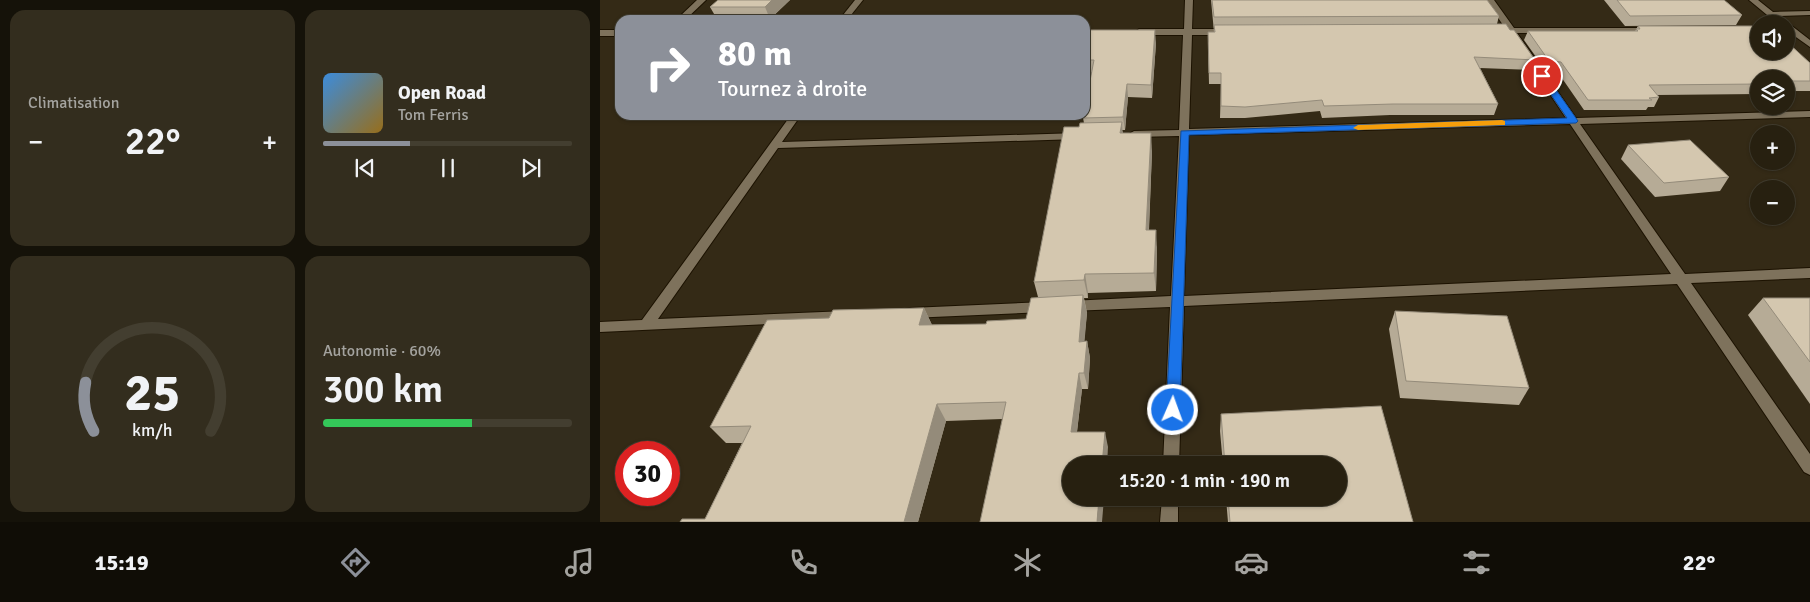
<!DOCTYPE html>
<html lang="fr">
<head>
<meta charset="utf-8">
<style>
  body { margin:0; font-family:Signika,sans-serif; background:#332d1e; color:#f1f3f6; height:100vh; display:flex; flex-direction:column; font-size:19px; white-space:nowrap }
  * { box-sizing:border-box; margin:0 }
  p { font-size:16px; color:#a4a39f }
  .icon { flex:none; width:28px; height:28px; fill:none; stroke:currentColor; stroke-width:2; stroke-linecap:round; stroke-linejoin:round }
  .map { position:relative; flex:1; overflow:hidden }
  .panel { display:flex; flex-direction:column; gap:10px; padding:10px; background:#151209; width:600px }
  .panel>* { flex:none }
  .top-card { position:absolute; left:15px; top:15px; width:475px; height:105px; border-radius:15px; box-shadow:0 1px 4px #0004,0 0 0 1px #433e30; background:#8c9099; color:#fff; overflow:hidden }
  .tools { position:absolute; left:1150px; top:15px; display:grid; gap:10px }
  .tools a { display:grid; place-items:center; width:45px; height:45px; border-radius:50%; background:#272010; box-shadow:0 1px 4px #0004,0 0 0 1px #433e30; font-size:25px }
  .speed { position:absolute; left:15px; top:441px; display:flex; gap:10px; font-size:25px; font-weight:700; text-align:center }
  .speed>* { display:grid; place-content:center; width:65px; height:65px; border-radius:50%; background:#272010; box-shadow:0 1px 4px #0004,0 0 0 1px #433e30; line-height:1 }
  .speed .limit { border:8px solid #d22; background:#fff; color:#111 }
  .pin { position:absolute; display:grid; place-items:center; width:42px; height:42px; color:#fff; margin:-21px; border:2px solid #fff; border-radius:50%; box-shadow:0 1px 5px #0007 }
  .me { position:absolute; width:55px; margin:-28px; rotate:2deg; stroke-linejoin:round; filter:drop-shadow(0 0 4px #0008) }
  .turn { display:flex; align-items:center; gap:18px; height:105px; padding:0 20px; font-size:22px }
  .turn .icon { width:65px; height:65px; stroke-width:2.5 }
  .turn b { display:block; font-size:35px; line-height:42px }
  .big { font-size:38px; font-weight:600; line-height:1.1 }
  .panel .tile { flex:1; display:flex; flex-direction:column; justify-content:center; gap:8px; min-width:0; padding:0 18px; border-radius:15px; background:#332d1e }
  .panel .dial { align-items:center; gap:0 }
  .dial svg { height:130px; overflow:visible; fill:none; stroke:#433e30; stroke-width:7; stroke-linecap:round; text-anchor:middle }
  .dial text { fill:#f1f3f6; stroke:none }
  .song { display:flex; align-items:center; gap:15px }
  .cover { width:60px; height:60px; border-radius:8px; background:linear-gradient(135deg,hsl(210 70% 55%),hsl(40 70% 35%)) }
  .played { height:5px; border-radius:2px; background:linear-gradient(90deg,#8c9099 35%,#433e30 35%) }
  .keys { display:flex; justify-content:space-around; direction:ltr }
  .heat { display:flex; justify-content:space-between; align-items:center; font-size:28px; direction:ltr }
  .charge { height:8px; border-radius:4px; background:linear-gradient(90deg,#34c759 60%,#433e30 0) }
  .panel .tiles { flex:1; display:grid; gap:10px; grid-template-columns:repeat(2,1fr) }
  .trip { position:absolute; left:462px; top:456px; width:285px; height:50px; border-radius:25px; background:#272010; box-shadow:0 1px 4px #0004,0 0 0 1px #433e30; font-weight:600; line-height:50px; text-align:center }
  .dock { display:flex; height:80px; justify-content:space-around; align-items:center; background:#100d06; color:#a4a39f }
  .dock .icon { width:35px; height:35px }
  .dock .current { color:#8c9099 }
  .dock b { font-size:22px; color:#f1f3f6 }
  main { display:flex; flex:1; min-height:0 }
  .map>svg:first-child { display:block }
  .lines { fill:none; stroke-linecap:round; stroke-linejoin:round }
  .street-casing { stroke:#1c1201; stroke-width:2 }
  .street { fill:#7e725c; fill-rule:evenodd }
  .wall { fill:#b6ab96 }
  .shaded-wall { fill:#948b7a }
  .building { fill:#d4c7af; stroke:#948b7a }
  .route { fill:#1a73e8; stroke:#114b97 }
  .slow { fill:#f59e0b }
</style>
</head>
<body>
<main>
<section class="panel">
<div class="tiles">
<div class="tile"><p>Climatisation</p>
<div class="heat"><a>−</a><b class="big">22°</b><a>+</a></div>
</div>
<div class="tile">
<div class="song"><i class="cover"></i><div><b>Open Road</b><p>Tom Ferris</p></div></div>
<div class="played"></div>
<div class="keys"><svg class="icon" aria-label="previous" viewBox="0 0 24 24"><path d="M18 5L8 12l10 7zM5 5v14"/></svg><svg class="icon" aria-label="pause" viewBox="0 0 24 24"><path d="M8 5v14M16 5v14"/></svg><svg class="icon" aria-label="next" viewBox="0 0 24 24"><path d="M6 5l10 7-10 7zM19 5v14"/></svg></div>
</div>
<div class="tile dial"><svg viewBox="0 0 100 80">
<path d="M14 69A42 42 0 1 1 86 69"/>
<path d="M14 69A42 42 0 0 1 9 39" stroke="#8c9099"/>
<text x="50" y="56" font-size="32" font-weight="700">25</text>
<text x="50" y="72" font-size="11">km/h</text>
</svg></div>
<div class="tile"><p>Autonomie · 60%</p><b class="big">300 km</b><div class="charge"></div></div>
</div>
</section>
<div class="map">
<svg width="1210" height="522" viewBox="0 0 1210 522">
  <rect width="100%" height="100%" fill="#342a16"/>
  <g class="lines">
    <g class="street-casing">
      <g id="street">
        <polygon points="97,0 106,0 85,20 76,20"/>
        <polygon points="255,0 263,0 247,20 239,20"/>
        <path d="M 585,0 L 593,0 L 592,29 L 631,29 L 635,32 L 631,35 L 592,35 L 589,129 L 966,118 L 909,33 L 899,34 L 895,31 L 905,28 L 886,0 L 894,0 L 914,28 L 1054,28 L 1055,30 L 1051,33 L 917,33 L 976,118 L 1210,111 L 1210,117 L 980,124 L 1085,274 L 1210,268 L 1210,278 L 1091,283 L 1210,454 L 1210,475 L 1204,472 L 1077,284 L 584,306 L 579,465 L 563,465 L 570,307 L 470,311 L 465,310 L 463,306 L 465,302 L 470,301 L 571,296 L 579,136 L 534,137 L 529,134 L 534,131 L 579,130 L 583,35 L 539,35 L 535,32 L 539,29 L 584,29 ZM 970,124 L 1071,274 L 584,296 L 589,135 Z"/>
        <polygon points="1149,0 1158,0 1173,12 1210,11 1210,15 1179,16 1210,40 1210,47 1186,30 1186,24 1178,24"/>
        <rect x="0" y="30" width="20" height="6"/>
        <polygon points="191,115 201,115 182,142 479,133 484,136 479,139 178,148 58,319 247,311 252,312 254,316 252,320 0,332 0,322 42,320"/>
        <polygon points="445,302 450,303 452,307 450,311 445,312 310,318 305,317 303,313 305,309 310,308"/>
        <polygon points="562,498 578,498 578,522 560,522"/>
      </g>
    </g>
    <use href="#street" class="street"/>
  </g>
  <g class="wall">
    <polygon points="118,0 190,0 170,19 117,19 110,7"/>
    <polygon points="611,0 887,0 899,16 897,24 935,60 931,70 880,68 898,104 894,115 790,115 722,118 720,111 645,118 620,118 621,84 609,84 608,43 614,32"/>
    <polygon points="1004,0 1124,0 1142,15 1136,25 1025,26"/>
    <polygon points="1038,26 1157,29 1210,63 1210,91 1186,91 1186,79 1159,79 1159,92 1158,94 1057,95 1059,97 1054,107 1048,107 1046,110 984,110 957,71 946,71 924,40 928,31 1035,31"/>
    <polygon points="485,30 556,43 552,98 528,97 525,130 522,130 523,133 552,151 549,230 557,248 556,291 488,293 488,298 484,298 487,313 484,341 487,341 490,358 488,389 482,389 477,432 508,447 402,419 346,421 318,522 80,522 105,519 142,443 126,443 110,427 229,318 324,308 332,325 386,324 426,319 438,297 434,282 479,127 484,123 483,118 492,72 485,72"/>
    <polygon points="1028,145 1129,177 1120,191 1055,197 1021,159"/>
    <polygon points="1163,298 1210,298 1210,404 1148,315"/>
    <polygon points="795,311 929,388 919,405 800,398 789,329"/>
    <polygon points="781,406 813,522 628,522 626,498 739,498 739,465 623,465 620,431 621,414"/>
  </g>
  <g class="shaded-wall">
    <polygon points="172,0 190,0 170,19 165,7"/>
    <polygon points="555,30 556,43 552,98 551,85"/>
    <polygon points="527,84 528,97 525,130 523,117"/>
    <polygon points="522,122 523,140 520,133"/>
    <polygon points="551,133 552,151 548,248 546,230"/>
    <polygon points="556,230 557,248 556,291 554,273"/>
    <polygon points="485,274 488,293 488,298 484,280"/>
    <polygon points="483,295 487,313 483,359 479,342"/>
    <polygon points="324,308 332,325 319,325"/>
    <polygon points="487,341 490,358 488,389 484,373"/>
    <polygon points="479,373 482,389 475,448 471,432"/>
    <polygon points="337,404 346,421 318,522 304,522"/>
    <polygon points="505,432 508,447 507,465 502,465"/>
    <polygon points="499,498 504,498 502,522 497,522"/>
  </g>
  <g class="building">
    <polygon points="118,0 172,0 165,7 110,7"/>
    <polygon points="612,0 887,0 899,16 614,17"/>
    <polygon points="1017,0 1124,0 1142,15 1030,16"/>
    <polygon points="906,24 910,30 914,30 935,60 874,57 898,104 793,104 724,106 722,100 645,107 621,106 621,73 609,73 608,32 615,32 614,25"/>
    <polygon points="1038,26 1152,26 1157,29 1159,29 1159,51 1186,51 1186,41 1210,63 1210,81 1186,81 1186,79 1159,79 1159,84 1049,85 1059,97 1049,98 1052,100 988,100 961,62 949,61 928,31 1038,31 1036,29 1040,29"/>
    <polygon points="485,30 555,30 551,85 527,84 523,117 483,118 483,115 485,115 485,107 494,60 485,60"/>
    <polygon points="522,122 520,133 551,133 546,230 556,230 554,273 485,274 484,280 434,282 464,127 479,127 480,123"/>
    <polygon points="1090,140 1129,177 1064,183 1028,145"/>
    <polygon points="483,295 479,342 487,341 484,373 479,373 471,432 505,432 502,465 471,465 471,498 499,498 497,522 380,522 406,402 337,404 304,522 80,522 82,519 105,519 151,426 110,427 167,320 229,318 233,310 324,308 319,325 386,324 387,321 426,319 431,298"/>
    <polygon points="1163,298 1210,298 1210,362"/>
    <polygon points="795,311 907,316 929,388 806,381"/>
    <polygon points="781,406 813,522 630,522 628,498 739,498 739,465 625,465 621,414"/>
  </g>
  <polygon class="route" points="939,74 945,74 978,121 976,123 589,135 580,410 578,414 573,416 568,414 566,410 581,131 967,118 938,76"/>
  <polygon class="slow" points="902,120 905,121 905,125 758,130 753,128 758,125"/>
</svg>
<div class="tools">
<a><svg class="icon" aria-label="sound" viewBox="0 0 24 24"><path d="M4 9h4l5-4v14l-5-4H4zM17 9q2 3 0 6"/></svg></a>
<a><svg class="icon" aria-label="layers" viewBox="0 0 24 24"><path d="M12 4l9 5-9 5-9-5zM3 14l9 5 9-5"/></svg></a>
<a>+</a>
<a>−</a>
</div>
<div class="speed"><div class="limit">30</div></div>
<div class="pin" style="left:942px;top:76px;background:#d93025"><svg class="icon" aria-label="arrive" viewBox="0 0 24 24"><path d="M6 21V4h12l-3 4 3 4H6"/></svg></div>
<svg class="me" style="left:573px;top:410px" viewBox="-20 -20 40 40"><circle r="17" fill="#1a73e8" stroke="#fff" stroke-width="3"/><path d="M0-11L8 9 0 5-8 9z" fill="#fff"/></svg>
<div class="trip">15:20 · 1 min · 190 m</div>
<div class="top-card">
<div class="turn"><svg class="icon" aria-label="right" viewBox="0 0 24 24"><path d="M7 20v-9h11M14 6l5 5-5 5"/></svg><div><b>80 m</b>Tournez à droite</div></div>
</div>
</div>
</main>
<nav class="dock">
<b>15:19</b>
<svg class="icon current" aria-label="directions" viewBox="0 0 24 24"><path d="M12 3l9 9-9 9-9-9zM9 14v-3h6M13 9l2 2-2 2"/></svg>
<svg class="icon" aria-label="music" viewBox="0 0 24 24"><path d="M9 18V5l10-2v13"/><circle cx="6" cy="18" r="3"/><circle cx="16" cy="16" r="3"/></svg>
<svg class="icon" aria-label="phone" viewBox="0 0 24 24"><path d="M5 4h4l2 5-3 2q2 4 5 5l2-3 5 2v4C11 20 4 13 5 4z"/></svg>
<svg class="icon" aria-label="climate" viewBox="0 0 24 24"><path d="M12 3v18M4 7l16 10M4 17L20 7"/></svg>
<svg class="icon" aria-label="car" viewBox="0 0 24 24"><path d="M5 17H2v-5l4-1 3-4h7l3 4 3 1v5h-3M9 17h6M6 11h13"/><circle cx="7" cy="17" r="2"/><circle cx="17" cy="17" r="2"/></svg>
<svg class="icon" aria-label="filters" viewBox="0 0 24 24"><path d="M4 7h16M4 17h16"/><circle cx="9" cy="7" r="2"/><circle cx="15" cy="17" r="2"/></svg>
<b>22°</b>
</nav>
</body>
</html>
